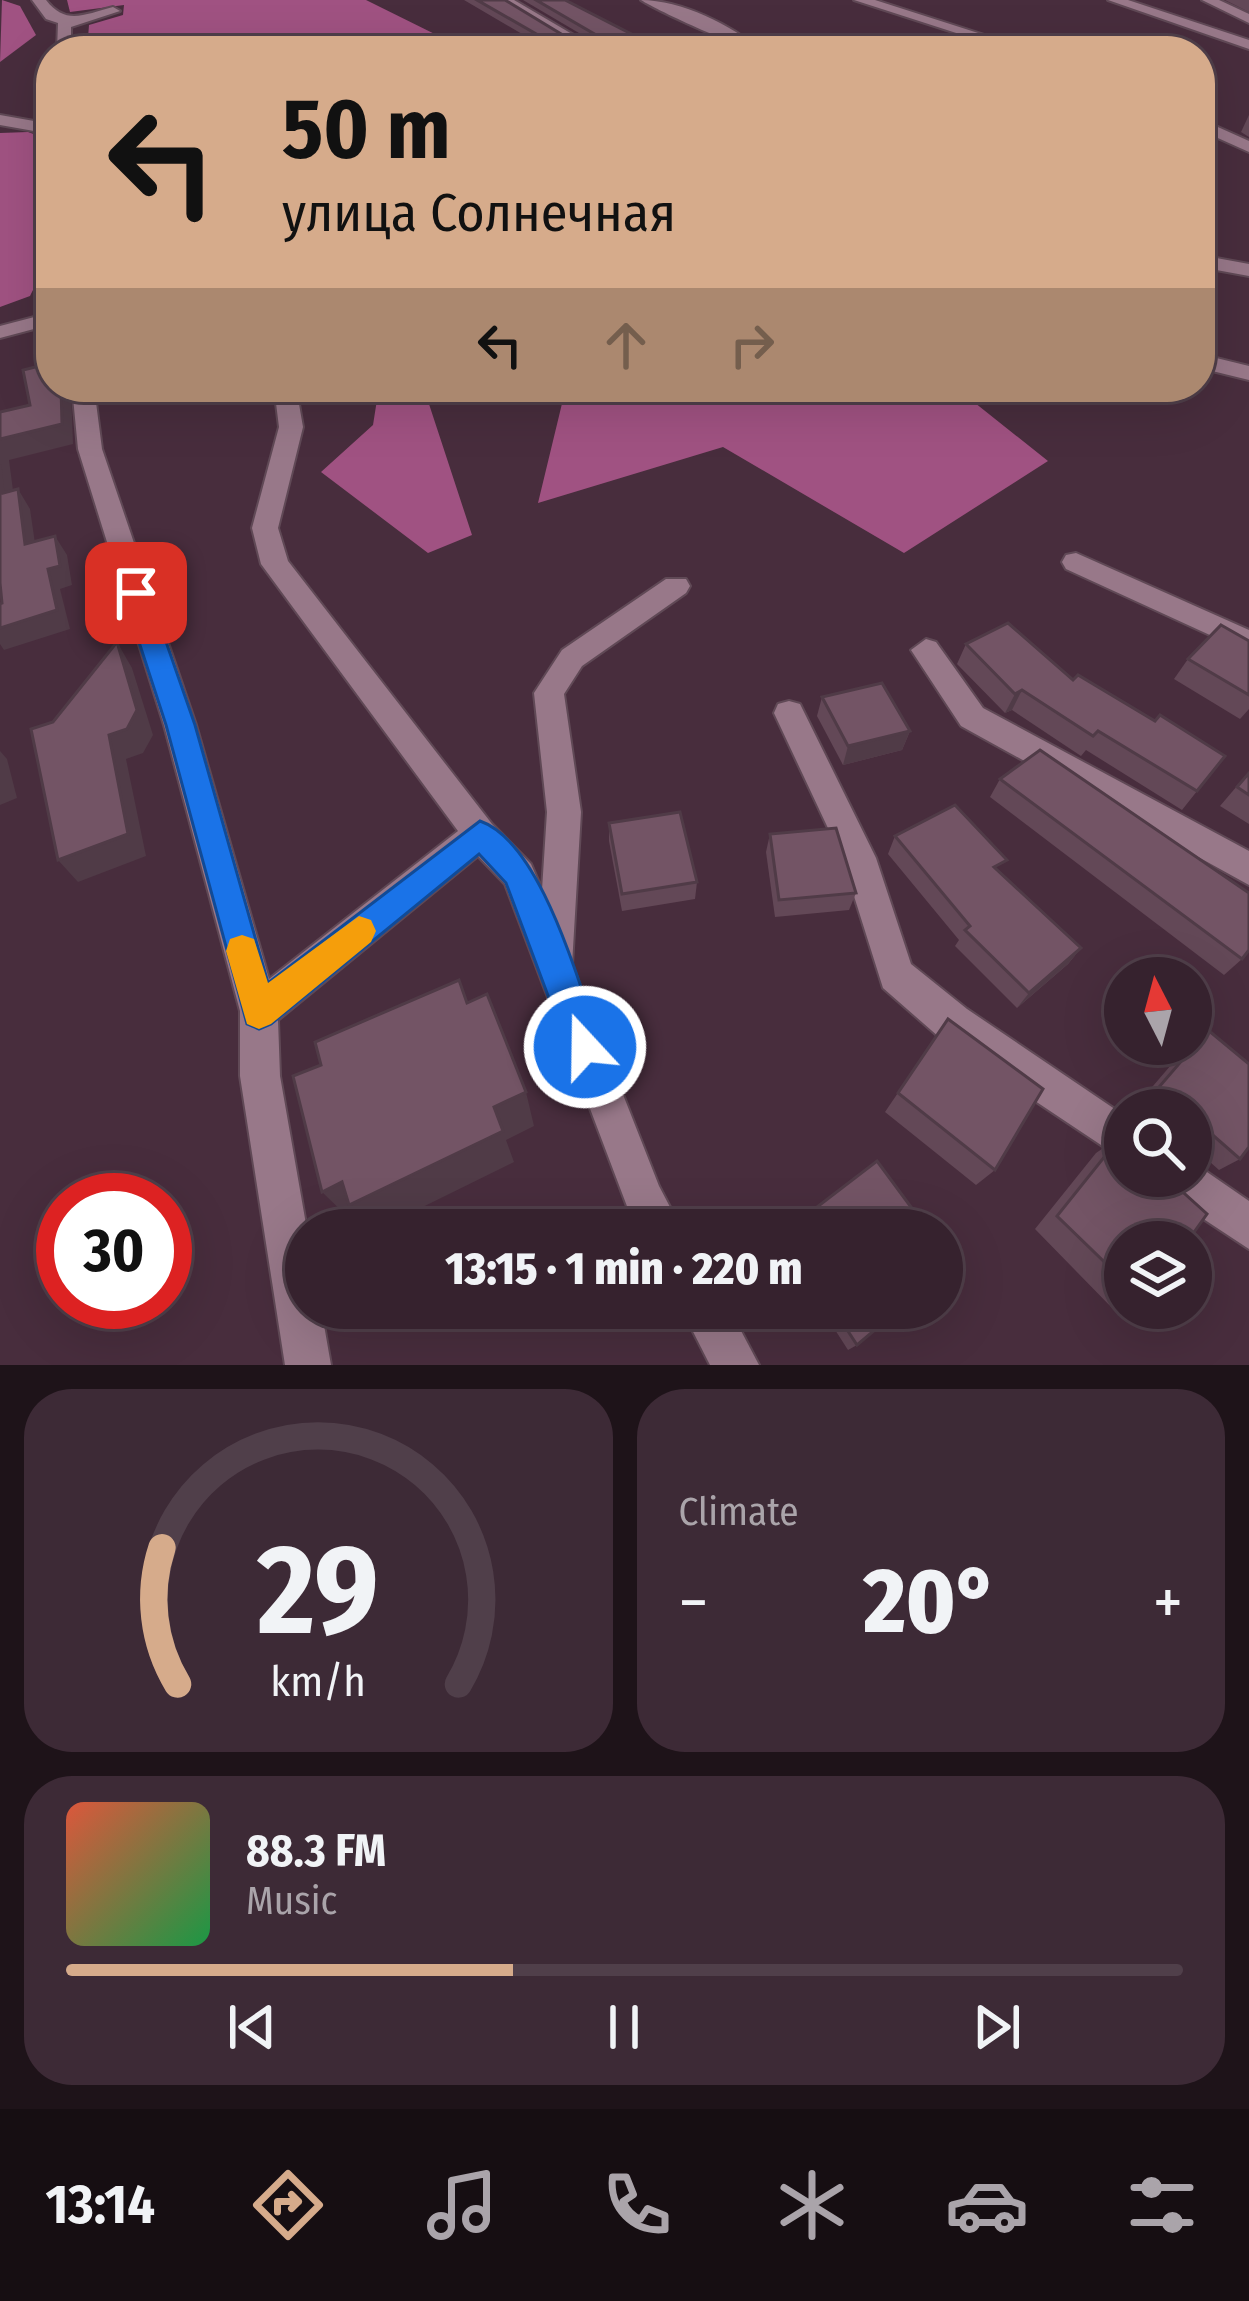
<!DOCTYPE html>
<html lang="en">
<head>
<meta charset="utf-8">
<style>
  body { margin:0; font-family:"Fira Sans Condensed",sans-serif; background:#3d2a36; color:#f1f3f6; height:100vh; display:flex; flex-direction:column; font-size:45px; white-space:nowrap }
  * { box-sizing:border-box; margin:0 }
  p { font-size:39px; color:#aaa4aa }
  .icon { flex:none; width:66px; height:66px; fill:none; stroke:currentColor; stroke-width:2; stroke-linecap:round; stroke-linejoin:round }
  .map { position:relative; height:1365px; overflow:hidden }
  .side { display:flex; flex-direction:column; gap:24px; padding:24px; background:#1e1319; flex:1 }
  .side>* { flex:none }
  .top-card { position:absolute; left:36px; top:36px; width:1179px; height:366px; border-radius:48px; box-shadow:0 12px 48px #0002,0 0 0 3px #503f4a; background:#d6ab8b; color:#111; overflow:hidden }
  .needle { width:78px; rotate:354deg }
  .buttons { position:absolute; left:1104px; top:957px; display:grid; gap:24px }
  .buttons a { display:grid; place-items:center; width:108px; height:108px; border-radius:50%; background:#36222e; box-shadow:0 12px 48px #0002,0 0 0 3px #503f4a; font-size:60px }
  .speed { position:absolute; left:36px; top:1173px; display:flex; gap:24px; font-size:60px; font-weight:700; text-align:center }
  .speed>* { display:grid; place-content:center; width:156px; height:156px; border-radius:50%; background:#36222e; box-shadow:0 12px 48px #0002,0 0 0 3px #503f4a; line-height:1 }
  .speed .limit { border:18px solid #d22; background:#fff; color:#111 }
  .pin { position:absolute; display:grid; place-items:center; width:102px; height:102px; color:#fff; margin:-51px; border-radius:24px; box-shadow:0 6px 18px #0006 }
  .me { position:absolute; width:132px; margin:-66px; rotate:339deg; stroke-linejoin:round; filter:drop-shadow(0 0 9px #0008) }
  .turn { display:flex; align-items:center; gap:42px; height:252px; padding:0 48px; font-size:54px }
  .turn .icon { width:156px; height:156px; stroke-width:2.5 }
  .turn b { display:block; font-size:84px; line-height:102px }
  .lanes { display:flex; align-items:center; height:114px; padding:0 48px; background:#0003; justify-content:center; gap:60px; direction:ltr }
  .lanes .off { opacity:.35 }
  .big { font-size:90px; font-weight:800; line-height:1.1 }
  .side .widget { flex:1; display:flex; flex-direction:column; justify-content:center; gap:18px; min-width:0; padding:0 42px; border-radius:48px; background:#3d2a36 }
  .side .dial { align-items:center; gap:0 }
  .dial svg { height:312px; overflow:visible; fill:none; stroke:#503f4a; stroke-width:7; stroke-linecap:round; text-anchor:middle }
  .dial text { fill:#f1f3f6; stroke:none }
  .song { display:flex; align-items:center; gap:36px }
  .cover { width:144px; height:144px; border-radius:18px; background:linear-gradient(135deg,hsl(10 70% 55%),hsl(140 70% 35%)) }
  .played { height:12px; border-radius:6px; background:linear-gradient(90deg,#d6ab8b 40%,#503f4a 40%) }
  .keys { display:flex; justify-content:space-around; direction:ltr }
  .heat { display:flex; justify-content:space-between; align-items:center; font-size:66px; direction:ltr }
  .side .tiles { flex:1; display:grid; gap:24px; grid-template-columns:1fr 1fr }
  .widget:last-child { grid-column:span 2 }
  .trip { position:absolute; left:285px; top:1209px; width:678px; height:120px; border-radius:60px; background:#36222e; box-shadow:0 12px 48px #0002,0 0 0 3px #503f4a; font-weight:800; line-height:120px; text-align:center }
  .menu { display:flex; height:192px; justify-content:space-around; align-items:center; background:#160e12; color:#aaa4aa }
  .menu .icon { width:84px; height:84px }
  .menu .on { color:#d6ab8b }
  .menu b { font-size:54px; color:#f1f3f6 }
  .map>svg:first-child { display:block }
  .forest { fill:#a05282 }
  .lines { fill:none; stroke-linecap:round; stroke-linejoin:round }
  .minor-casing { stroke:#604956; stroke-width:4 }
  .minor { fill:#987889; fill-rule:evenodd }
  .wall { fill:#634857 }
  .shaded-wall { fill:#503b47 }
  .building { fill:#735465; stroke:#503b47; stroke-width:3 }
  .route { fill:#1a73e8; stroke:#114b97; stroke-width:3 }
  .slow { fill:#f59e0b }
</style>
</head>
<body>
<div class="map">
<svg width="1249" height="1365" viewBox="0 0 1249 1365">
  <rect width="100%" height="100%" fill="#482d3d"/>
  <g class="forest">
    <polygon points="2,0 20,6 36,35 0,62"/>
    <polygon points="67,0 366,0 469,51 87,51 89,25 123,15 124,5 70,12"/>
    <path d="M 28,132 L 39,136 L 44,148 C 33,182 59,216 51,252 C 48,267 36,283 30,296 L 0,307 L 0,133 Z"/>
    <polygon points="379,387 485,387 428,401 472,535 428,553 321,472 373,425"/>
    <polygon points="566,387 955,387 1048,461 904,553 723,447 538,503"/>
  </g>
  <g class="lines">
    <g class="minor-casing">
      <g id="minor">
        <path d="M 32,0 L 46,0 C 66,26 85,14 113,7 L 120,11 L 71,27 L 71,51 L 57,51 L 58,23 L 46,19 Z"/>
        <polygon points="498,0 514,0 601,51 584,51"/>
        <path d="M 641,0 C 680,0 733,25 761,51 C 745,51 658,11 641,0 Z"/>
        <polygon points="854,0 875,0 1034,51 1012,51"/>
        <polygon points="1108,0 1128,0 1249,40 1249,49"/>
        <polygon points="1202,0 1219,0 1249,14 1249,23"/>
        <polygon points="51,72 51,106 37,97 44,76"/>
        <polygon points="0,115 51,124 51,134 0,125"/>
        <polygon points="1200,119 1249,141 1249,152 1200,130"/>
        <polygon points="1200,255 1249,264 1249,276 1200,267"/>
        <polygon points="42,315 49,317 49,325 0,338 0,326"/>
        <polygon points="1200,354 1249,366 1249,380 1200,368"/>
        <polygon points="72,387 94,387 102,449 196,725 269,979 458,831 261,564 252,528 279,427 274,387 296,387 303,427 278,528 288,561 492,824 531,864 542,890 547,812 534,693 562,650 666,579 686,579 690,586 686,593 582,666 564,694 581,812 572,965 659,1186 682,1230 636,1230 505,884 478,856 278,1020 280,1076 307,1230 306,1308 321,1308 331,1365 285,1365 240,1076 240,1011 164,725 78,449"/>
        <polygon points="1076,553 1249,630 1249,653 1066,569 1062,562 1066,555"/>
        <polygon points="926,639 936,642 983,708 1249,851 1249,885 961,726 911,650"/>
        <polygon points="789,701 800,704 876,858 911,964 967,1009 1125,1116 1125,1161 939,1037 883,988 842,858 774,713 778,704"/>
        <polygon points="1191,1161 1249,1201 1249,1249 1161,1191 1155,1176 1191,1176"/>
        <polygon points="681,1308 729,1308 759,1365 710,1365"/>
      </g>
    </g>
    <use href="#minor" class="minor"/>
  </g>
  <g class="wall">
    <polygon points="464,0 505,0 581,46 601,46 523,0 565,0 647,50 551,51"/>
    <polygon points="1225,0 1249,0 1249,12"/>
    <polygon points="1249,115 1249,137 1241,132"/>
    <polygon points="1249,641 1249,709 1240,719 1174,679 1188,659"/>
    <polygon points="966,644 1073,680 1225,756 1182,810 1086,750 1081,756 1012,710 1005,713 957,664"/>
    <polygon points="822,697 910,731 902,750 843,765 817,716"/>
    <polygon points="1249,772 1249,824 1220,806"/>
    <polygon points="1000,779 1242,959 1224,975 990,797"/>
    <polygon points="609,823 697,882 695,899 622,911 609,841"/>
    <polygon points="770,834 856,893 849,910 775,917 766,852"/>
    <polygon points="895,836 1000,872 1081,948 1068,964 1017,1008 955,946 959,940 888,854"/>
    <polygon points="948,1019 995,1170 976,1185 885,1112"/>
    <polygon points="1208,1030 1240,1159 1219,1170 1191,1145 1191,1110 1153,1110 1141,1100 1189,1044"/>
    <polygon points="1121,1136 1125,1242 1125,1308 1127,1308 1116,1312 1035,1229 1096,1153"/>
    <polygon points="821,1308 901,1308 857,1345 848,1350"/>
  </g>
  <g class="shaded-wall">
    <polygon points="647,42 647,50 643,51 609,51"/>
    <polygon points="61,387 71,387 73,444 9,460 16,513 3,493 0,465 0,439"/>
    <polygon points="18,489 30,509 38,564 25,544"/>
    <polygon points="55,536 67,555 72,585 60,589 70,629 4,650 0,644 0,628"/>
    <polygon points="117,642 132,668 153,735 143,753 126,759 146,856 78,882 58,860 109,735"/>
    <polygon points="1022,690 1012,710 1005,713 1015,694"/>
    <polygon points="910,731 902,750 843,765 848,746"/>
    <polygon points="0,751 7,759 17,798 0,805"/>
    <polygon points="1081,948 1068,964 1017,1008 1029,993"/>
    <polygon points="526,1092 534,1126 506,1140 514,1162 376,1230 358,1215 350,1219 322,1192"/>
  </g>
  <g class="building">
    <polygon points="477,0 505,0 581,46 604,45 603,39 536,0 565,0 647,42 609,51 566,51"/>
    <polygon points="51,363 51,387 61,387 62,424 0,439 0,412 30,405 23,370"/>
    <polygon points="0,465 3,493 18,489 25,544 55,536 60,566 48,569 57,610 0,628 0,604 2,603 0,583"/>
    <polygon points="1008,623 1073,680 1078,675 1155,721 1160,715 1225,756 1197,791 1098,731 1093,736 1022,690 1015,694 966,644"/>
    <polygon points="1221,625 1249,641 1249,695 1188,659"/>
    <polygon points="117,642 137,710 127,729 109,735 128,834 58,860 31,729 53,722"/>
    <polygon points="882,683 910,731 848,746 822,697"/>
    <polygon points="1040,750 1249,893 1249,950 1242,959 1000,779"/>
    <polygon points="1249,773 1249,795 1237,787"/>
    <polygon points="955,805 1007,860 994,867 1081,948 1029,993 965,930 970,926 895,836"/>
    <polygon points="680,812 697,882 622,894 609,823"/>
    <polygon points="836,828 856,893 779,900 770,834"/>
    <polygon points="459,980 467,1003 487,994 526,1092 494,1107 503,1131 349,1205 342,1182 322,1192 293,1076 321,1065 315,1042"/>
    <polygon points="948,1019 1043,1089 995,1170 898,1093"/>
    <polygon points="1208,1030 1249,1064 1249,1147 1240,1159 1191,1116 1191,1110 1185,1110 1159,1087"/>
    <polygon points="1121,1136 1125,1140 1125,1176 1165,1176 1207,1214 1187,1242 1125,1242 1125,1282 1057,1216"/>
    <polygon points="877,1161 928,1230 787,1230"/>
    <polygon points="942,1249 953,1264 942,1273"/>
    <polygon points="833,1308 901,1308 857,1345"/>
  </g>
  <path class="route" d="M 136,584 L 149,593 L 195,725 L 268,983 L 480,821 C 543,843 579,988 602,1047 L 597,1060 L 585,1065 L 572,1060 L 506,883 L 479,854 L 271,1024 L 259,1029 L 247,1024 L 166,725 L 123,593 Z"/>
  <polygon class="slow" points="359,916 371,920 376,931 371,942 271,1024 259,1029 247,1024 226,951 230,939 242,935 254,939 268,983"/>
</svg>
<div class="buttons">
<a><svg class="needle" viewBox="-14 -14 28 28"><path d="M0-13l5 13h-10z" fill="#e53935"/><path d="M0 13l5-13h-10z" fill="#aaa4aa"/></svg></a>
<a><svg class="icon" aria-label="search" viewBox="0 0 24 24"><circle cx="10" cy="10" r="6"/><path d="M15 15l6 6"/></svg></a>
<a><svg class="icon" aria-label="layers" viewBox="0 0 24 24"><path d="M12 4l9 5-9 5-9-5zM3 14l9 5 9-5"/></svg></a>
</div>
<div class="speed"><div class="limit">30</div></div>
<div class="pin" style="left:136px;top:593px;background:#d93025"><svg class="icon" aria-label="arrive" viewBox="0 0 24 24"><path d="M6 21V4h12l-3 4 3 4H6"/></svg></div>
<svg class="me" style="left:585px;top:1047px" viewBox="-20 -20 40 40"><circle r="17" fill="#1a73e8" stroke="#fff" stroke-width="3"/><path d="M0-11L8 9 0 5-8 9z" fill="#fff"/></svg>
<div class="trip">13:15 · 1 min · 220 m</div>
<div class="top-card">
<div class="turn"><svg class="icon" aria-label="left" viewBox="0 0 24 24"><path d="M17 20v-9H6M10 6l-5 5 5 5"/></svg><div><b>50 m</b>улица Солнечная</div></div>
<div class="lanes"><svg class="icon" aria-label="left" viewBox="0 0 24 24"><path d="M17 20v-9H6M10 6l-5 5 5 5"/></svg><svg class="icon off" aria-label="ahead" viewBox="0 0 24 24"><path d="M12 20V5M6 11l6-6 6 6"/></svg><svg class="icon off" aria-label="right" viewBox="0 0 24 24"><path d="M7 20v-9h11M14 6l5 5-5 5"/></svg></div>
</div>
</div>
<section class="side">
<div class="tiles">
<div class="widget dial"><svg viewBox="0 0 100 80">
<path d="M14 69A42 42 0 1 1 86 69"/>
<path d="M14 69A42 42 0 0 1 10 34" stroke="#d6ab8b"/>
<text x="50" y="56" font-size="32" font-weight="700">29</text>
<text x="50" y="72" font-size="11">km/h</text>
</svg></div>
<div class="widget"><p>Climate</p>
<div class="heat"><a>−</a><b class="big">20°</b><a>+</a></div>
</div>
<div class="widget">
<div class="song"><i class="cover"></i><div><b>88.3 FM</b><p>Music</p></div></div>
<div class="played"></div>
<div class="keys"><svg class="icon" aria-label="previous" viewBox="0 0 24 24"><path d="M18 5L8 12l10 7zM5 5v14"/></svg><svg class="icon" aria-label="pause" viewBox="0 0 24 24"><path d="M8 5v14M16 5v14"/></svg><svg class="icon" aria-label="next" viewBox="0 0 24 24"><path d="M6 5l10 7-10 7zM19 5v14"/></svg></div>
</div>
</div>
</section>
<nav class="menu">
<b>13:14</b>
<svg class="icon on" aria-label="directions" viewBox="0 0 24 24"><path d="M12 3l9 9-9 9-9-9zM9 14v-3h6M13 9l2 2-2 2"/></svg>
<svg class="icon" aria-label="music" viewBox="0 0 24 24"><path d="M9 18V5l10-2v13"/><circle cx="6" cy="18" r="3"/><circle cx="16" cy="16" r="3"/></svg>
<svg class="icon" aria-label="phone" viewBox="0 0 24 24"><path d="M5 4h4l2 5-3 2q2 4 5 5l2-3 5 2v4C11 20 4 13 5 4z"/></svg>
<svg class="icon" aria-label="climate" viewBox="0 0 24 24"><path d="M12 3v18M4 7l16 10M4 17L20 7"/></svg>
<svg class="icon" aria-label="car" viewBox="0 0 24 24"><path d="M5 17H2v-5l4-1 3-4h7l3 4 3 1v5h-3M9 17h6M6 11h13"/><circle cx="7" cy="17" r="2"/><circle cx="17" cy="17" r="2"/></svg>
<svg class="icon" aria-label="filters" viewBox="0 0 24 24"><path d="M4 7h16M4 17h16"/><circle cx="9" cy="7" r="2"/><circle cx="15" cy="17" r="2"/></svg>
</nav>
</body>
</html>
